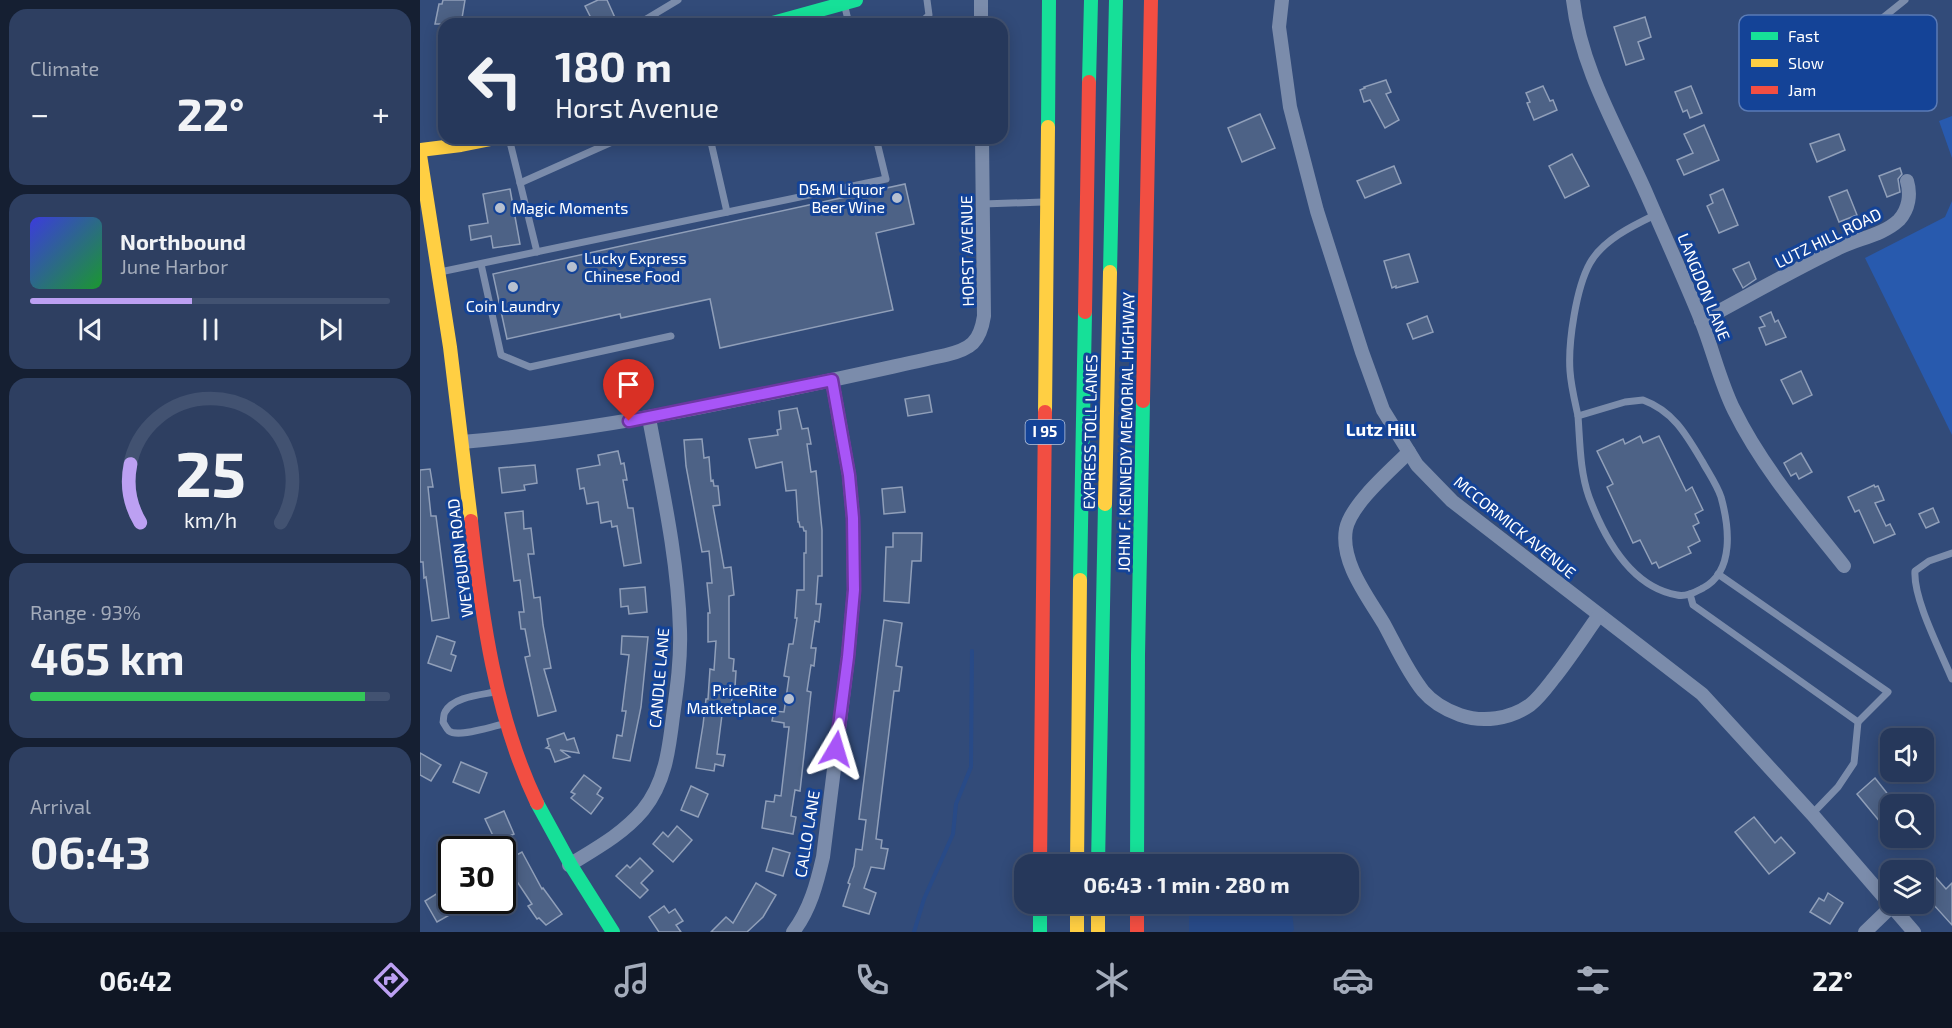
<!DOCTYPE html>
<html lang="en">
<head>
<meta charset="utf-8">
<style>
  body { margin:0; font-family:"Exo 2",sans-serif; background:#2e3f61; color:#f1f3f6; height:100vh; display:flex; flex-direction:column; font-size:22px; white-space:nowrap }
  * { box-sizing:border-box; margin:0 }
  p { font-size:20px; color:#a4acbb }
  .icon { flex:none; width:33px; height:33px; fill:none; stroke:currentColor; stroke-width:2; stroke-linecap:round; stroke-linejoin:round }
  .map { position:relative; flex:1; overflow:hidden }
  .drawer { display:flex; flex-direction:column; gap:9px; padding:9px; background:#151f32; width:420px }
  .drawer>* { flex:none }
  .banner { position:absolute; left:18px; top:18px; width:570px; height:126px; border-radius:18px; box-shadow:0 3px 15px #0003,0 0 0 2px #425271; background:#26385b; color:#f1f3f6; overflow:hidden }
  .tools { position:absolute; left:1460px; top:728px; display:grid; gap:12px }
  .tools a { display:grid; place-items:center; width:54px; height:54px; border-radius:12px; background:#26385b; box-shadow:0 3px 15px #0003,0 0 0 2px #425271; font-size:30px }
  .speed { position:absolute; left:18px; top:836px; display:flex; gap:12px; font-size:30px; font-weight:700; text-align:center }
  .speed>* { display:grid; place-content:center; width:78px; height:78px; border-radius:50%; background:#26385b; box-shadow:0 3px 15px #0003,0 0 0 2px #425271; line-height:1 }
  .speed .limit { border:3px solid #111; border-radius:9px; background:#fff; color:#111 }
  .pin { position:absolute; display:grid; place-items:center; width:51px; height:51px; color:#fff; margin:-62px -26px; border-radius:50% 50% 50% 0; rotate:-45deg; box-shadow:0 0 6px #0007 }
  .pin .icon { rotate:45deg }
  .me { position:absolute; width:66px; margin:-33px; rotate:7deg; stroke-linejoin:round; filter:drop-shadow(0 0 4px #0008) }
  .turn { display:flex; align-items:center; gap:21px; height:126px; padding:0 18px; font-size:27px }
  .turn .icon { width:78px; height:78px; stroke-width:2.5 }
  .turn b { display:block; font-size:42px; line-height:51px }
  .big { font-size:45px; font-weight:700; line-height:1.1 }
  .drawer .tile { flex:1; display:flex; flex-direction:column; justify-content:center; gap:9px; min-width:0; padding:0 21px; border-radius:18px; background:#2e3f61 }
  .drawer .dial { align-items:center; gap:0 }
  .dial svg { height:156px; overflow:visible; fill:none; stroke:#425271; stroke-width:7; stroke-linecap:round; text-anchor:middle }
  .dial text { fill:#f1f3f6; stroke:none }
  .song { display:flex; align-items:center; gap:18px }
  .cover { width:72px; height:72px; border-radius:9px; background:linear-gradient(135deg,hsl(240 70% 55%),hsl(130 70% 35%)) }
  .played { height:6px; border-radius:3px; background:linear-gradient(90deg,#bca0f2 45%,#425271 45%) }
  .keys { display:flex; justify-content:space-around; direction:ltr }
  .heat { display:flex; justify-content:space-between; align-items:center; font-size:33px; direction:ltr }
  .charge { height:9px; border-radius:4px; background:linear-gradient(90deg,#34c759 93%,#425271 0) }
  .trip { position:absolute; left:594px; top:854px; width:345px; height:60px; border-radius:18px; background:#26385b; box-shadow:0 3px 15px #0003,0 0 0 2px #425271; font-weight:700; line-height:60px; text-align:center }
  .tabs { display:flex; height:96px; justify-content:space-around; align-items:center; background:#0f1624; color:#a4acbb }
  .tabs .icon { width:42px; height:42px }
  .tabs .active { color:#bca0f2 }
  .tabs b { font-size:27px; color:#f1f3f6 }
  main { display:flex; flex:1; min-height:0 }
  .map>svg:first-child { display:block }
  .green { fill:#285aae }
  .water { fill:#284a87 }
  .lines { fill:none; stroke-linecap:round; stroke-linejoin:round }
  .stream { stroke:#284a87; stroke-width:4 }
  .building { fill:#4d6286; stroke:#909fb9; stroke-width:1.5 }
  .lane { stroke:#7b8cab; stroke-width:7 }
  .street { stroke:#7b8cab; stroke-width:14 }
  .fast { stroke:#16e098; stroke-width:14 }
  .slow { stroke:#ffcf43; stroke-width:14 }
  .jam { stroke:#f24e42; stroke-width:14 }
  .route-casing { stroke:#6d37a1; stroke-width:15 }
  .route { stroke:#a855f7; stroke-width:10 }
  .poi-dot { fill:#b7c0d0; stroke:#144397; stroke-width:2 }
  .labels { text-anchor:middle; stroke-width:6; stroke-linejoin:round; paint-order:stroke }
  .shield { fill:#144397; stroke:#b8c7e0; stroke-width:1.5 }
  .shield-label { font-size:15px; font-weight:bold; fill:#fff }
  .poi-label { font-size:16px; fill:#fff; stroke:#144397; text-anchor:end }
  .street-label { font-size:16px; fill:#fff; stroke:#144397 }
  .neighbourhood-label { font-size:18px; font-weight:bold; fill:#fff; stroke:#144397 }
  .key { fill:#144397; stroke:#5a7bb6; stroke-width:1.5 }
  .key-label { font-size:16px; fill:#fff }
</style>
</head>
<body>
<main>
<section class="drawer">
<div class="tile"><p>Climate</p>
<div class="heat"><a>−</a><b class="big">22°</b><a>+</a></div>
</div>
<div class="tile">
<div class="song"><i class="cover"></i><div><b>Northbound</b><p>June Harbor</p></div></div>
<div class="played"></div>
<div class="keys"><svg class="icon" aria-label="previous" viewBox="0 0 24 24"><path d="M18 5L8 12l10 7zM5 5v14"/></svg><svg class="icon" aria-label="pause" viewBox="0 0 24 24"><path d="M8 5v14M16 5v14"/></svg><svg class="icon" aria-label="next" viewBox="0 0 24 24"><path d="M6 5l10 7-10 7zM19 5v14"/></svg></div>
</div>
<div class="tile dial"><svg viewBox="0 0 100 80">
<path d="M14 69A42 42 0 1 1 86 69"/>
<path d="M14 69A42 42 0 0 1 9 39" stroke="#bca0f2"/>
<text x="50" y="56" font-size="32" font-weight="700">25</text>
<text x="50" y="72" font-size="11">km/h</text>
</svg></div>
<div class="tile"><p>Range · 93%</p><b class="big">465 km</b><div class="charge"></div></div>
<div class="tile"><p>Arrival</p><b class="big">06:43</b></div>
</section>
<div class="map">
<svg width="1532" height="932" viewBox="0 0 1532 932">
  <rect width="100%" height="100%" fill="#324b79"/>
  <g class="green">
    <polygon points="1532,116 1532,158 1519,121"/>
    <polygon points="1532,201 1532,435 1445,258 1525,217"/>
  </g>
  <polygon class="water" points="773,903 871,903 874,930 872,932 769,932 769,909"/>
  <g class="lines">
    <polyline class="stream" points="494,932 504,899 533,834 536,804 551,767 552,651"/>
  </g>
  <g class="building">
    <polygon points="23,0 45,0 41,24 15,24 19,4 22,4"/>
    <polygon points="178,0 187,0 196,20 189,24 174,24 165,6"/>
    <polygon points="1225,17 1231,37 1218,42 1224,59 1206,65 1194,27"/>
    <polygon points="966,80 971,92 966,94 979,120 965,128 950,100 944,102 940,90 945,88 944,87"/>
    <polygon points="1123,86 1130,101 1133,100 1137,110 1114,120 1107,103 1110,102 1106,93"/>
    <polygon points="1271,86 1282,113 1270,118 1267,110 1263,112 1255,92"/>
    <polygon points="840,114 855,148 822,162 808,128"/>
    <polygon points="1284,125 1299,160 1264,175 1257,160 1273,153 1264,134"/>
    <polygon points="1419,134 1425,150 1397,162 1390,144"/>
    <polygon points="1152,154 1169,186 1145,198 1129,166"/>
    <polygon points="974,166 981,183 945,198 937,181"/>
    <polygon points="1480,168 1482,174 1478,179 1480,192 1467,197 1459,176"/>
    <polygon points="485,184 494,224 456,233 473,310 300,348 290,299 201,318 200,314 87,339 73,274"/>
    <polygon points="90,189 100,244 73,248 71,236 51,240 49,226 68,223 63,194"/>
    <polygon points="1303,189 1318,225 1299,233 1287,206 1293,203 1290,195"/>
    <polygon points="1427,190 1437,215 1419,222 1409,197"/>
    <polygon points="989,254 998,282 976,288 976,286 972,288 964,261"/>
    <polygon points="1329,262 1336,279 1323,288 1313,269"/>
    <polygon points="1351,312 1355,322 1358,320 1366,337 1346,345 1339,328 1345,326 1340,317"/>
    <polygon points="1007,316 1013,332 993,339 987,324"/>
    <polygon points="1381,371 1392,395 1373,404 1361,380"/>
    <polygon points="509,395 512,412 488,416 485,399"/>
    <polygon points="377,408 382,429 388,428 391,444 387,444 391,472 396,471 402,530 402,576 398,576 396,604 401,604 399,622 395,621 391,648 396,648 394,666 391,665 387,691 391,692 380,791 375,790 371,816 376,817 373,834 342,828 346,801 354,802 355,795 361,796 369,727 364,727 364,723 352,721 354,711 364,712 369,677 364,676 369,644 373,644 377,618 375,618 377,590 384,590 384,553 386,553 386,531 384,531 383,527 380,527 379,522 378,522 376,490 366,491 362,462 336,468 329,439 358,435 357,430 361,429 359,411"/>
    <polygon points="1220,436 1223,443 1239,436 1266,491 1272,487 1283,510 1275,514 1279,523 1273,526 1280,541 1268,547 1271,553 1239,568 1236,562 1232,564 1220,540 1213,543 1187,487 1193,484 1177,451 1203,439 1205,444"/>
    <polygon points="282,439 284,458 289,457 291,481 293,480 294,486 298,486 300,505 293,506 304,568 311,567 314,595 309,596 309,658 314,659 313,671 316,671 315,687 313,687 311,708 303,707 297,754 305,755 303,766 295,764 294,771 276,768 283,725 286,699 288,699 290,669 294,670 296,641 288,642 288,613 290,613 287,583 292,583 289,551 282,552 266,466 264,440"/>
    <polygon points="198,451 201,464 204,463 207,480 203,480 208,508 213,508 221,563 204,566 197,526 192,527 191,521 181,523 178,502 167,504 164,488 160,489 157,469 180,465 178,455"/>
    <polygon points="1381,453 1392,472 1379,479 1376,473 1371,476 1364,463"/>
    <polygon points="115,465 117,483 104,485 105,490 82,493 79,468"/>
    <polygon points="10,469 13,487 8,487 11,516 16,516 29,618 12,621 6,577 4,578 3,562 0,562 0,470"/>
    <polygon points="1454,485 1455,487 1458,486 1464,500 1455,503 1466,526 1470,524 1475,534 1454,543 1439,510 1435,512 1428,497"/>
    <polygon points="482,487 485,512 464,514 462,489"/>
    <polygon points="1513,508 1519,522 1506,528 1499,514"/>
    <polygon points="103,511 104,529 111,528 114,554 108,554 114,598 120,597 123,625 131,668 124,669 136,711 118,716 105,657 110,656 105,629 101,629 99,612 104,612 100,580 94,581 85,513"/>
    <polygon points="473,533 502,533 501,561 492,561 489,603 464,601 466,547 473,547"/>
    <polygon points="225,587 227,612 209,614 208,606 201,607 200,589"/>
    <polygon points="464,620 482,623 476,666 482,667 479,691 474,691 456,839 462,840 461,848 468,849 464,869 451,867 444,888 456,893 449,914 423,906 430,884 428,883 434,866 436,849 442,850 446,820 439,819"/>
    <polygon points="17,636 35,642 31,654 36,656 31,671 8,663"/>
    <polygon points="202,636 228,637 221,707 210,761 193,758 197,735 202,736 206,711 202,711 209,655 201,654"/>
    <polygon points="144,733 147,740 154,738 159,753 140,750 150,757 135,762 130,749 126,748 129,746 127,739"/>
    <polygon points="0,753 21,765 11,781 0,775"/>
    <polygon points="41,762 67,773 59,793 33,782"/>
    <polygon points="164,775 181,788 177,794 183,798 171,814 151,798 155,794 151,792"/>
    <polygon points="1455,778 1470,797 1470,834 1437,794"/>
    <polygon points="271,786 288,794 278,817 261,810"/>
    <polygon points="84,811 94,834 76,842 65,819"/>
    <polygon points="1334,817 1355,843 1361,837 1375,853 1349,874 1315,832"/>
    <polygon points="257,826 272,840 253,862 233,844 243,832 248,837"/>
    <polygon points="1471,837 1497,837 1480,849"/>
    <polygon points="353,848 370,853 363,876 346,871"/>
    <polygon points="102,852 122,889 123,888 142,914 126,925 119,918 117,919 108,906 112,904 98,883 91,887 82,872 82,863"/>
    <polygon points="220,858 233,871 221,883 228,890 220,898 196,876 207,865 210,868"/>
    <polygon points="1503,863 1526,889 1532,883 1532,925 1503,893"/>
    <polygon points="336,883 356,895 343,917 327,932 291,932 306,917 313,923"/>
    <polygon points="21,891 33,913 17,922 5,901"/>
    <polygon points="1408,893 1423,903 1410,924 1390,912 1399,898 1404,901"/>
    <polygon points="244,906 249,913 255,909 263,921 256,925 261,932 239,932 229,917"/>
  </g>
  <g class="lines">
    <g class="lane">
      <polyline points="424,3 429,24"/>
      <polyline points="234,15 239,24"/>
      <polyline points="218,24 258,0"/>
      <polyline points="499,24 509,15 507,0"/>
      <polyline points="1406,56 1450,28 1485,0"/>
      <polyline points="89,138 117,252"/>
      <polyline points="290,138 307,212"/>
      <polyline points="100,183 201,138"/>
      <polyline points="563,204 623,202"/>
      <polyline points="61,264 81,355 110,367 251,336"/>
      <polyline points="20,272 466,179 456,138"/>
      <path d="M 1223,400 C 1253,411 1266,434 1282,461 C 1288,472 1297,485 1301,497 C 1309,526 1315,571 1283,588 C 1275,592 1266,597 1257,595 C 1211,587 1184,537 1169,497 C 1160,472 1160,443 1158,416 L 1205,402 Z"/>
      <path d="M 1158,416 C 1155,402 1151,386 1150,371 C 1148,343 1156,288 1170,263 C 1183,240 1212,226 1235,215"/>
      <path d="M 1532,553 L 1509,561 L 1495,571 C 1493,599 1521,652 1532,679"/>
      <polyline points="1298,574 1468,692 1438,722"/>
      <polyline points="1270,594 1273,605 1438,722 1434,763 1418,787 1392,814"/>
      <path d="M 75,692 C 60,695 33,697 25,712 C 23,715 24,719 23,722 C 25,725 26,728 29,731 C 38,738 72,726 84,724"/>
    </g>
    <g class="street">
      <polyline points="561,0 561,24"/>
      <polyline points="862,0 859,27 870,107 897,211 942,352 963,410 997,465 1032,501 1282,694 1392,814 1494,932"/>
      <path d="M 1153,0 C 1161,70 1199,131 1227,195 C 1245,237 1264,278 1281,320 C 1293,350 1300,382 1314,410 C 1342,467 1385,517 1424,566"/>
      <path d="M 1281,321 C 1328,296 1373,270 1421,247 C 1440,238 1463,235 1479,220 C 1489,209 1491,194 1487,181"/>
      <path d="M 42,442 C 206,428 366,390 526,355 C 551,349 560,342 564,316 L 562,138"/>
      <path d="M 989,452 C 971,470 931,504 926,529 C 920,562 948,597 964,624 C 976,646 987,671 1003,691 C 1013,703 1026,710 1040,715 C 1063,723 1090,719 1110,705 C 1119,698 1127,687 1134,678 C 1150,658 1164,636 1179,615"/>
      <path d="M 149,865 C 175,849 203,834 223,810 C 245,783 249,750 253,716 C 257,688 261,659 260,630 C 258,558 242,488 229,418"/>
      <path d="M 373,932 C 390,910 397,883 403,857 L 428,657 L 434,590 L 433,518 L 429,475 L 412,380"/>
      <polyline points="1445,932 1471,907"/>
    </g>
    <g class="fast">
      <polyline points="349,24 436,0"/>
      <polyline points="669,82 671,0"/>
      <polyline points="628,127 629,0"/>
      <polyline points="690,272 696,0"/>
      <polyline points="660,580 665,312"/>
      <polyline points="117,803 152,867 193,932"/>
      <polyline points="678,864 685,504"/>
      <polyline points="717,864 718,655 723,401"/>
      <polyline points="620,903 620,932"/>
    </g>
    <g class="slow">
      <polyline points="0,150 41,145 76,138"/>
      <polyline points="0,155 30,347 51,521"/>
      <polyline points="625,412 628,127"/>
      <polyline points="685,504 690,272"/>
      <polyline points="657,864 660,580"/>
      <polyline points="657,903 657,932"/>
      <polyline points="678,903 678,932"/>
    </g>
    <g class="jam">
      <polyline points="665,312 669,82"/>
      <polyline points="723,401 731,0"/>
      <path d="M 51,521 C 62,618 75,715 117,803"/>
      <polyline points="620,864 625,412"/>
      <polyline points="717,903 717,932"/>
    </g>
  </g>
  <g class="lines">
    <g class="route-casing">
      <polyline id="route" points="209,421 412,380 429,475 433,518 434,590 428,657 416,749"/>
    </g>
    <use href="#route" class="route"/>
  </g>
  <g class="poi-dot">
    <circle cx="477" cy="198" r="6"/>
    <circle cx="80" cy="208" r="6"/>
    <circle cx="152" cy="267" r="6"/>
    <circle cx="93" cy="287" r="6"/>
    <circle cx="369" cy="699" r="6"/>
  </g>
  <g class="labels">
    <rect class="shield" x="605.5" y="420" width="39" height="24" rx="4.5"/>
    <g class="shield-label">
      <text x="625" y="437">I 95</text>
    </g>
    <g class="poi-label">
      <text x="465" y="195">D&amp;M Liquor<tspan x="465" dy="18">Beer Wine</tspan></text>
      <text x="92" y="214" text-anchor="start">Magic Moments</text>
      <text x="164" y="264" text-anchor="start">Lucky Express<tspan x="164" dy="18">Chinese Food</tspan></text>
      <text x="93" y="312" text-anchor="middle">Coin Laundry</text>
      <text x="357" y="696">PriceRite<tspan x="357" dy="18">Matketplace</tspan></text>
    </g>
    <g class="street-label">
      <text transform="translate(1408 238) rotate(-26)" y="6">LUTZ HILL ROAD</text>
      <text transform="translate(547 251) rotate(-91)" y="6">HORST AVENUE</text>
      <text transform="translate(1284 287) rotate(68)" y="6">LANGDON LANE</text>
      <text transform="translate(670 432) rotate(-89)" y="6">EXPRESS TOLL LANES</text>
      <text transform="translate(706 432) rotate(-89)" y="6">JOHN F. KENNEDY MEMORIAL HIGHWAY</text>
      <text transform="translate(1095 527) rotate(39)" y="6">MCCORMICK AVENUE</text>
      <text transform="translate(40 558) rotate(-97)" y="6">WEYBURN ROAD</text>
      <text transform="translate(239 678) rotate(-85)" y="6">CANDLE LANE</text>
      <text transform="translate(387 834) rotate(-81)" y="6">CALLO LANE</text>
    </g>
    <g class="neighbourhood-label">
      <text x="961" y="436">Lutz Hill</text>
    </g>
  </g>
  <rect x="1319" y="15" width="198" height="96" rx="9" class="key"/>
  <rect x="1331" y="32" width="27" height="8" fill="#16e098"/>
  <rect x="1331" y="59" width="27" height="8" fill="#ffcf43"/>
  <rect x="1331" y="86" width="27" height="8" fill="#f24e42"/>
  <g class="key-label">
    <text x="1368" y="42">Fast</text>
    <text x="1368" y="69">Slow</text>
    <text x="1368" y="96">Jam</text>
  </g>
</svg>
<div class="tools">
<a><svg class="icon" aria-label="sound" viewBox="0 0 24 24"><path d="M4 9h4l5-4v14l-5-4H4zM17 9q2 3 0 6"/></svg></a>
<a><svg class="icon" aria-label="search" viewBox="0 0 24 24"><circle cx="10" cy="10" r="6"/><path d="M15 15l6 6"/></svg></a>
<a><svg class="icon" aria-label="layers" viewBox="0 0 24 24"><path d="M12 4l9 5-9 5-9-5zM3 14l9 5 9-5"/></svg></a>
</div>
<div class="speed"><div class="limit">30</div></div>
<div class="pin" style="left:209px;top:421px;background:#d93025"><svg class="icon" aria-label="arrive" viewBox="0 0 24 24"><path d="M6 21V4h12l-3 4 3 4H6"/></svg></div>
<svg class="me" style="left:416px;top:749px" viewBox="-20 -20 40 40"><path d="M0-17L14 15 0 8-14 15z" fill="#a855f7" stroke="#fff" stroke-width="4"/></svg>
<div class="trip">06:43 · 1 min · 280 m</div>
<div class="banner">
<div class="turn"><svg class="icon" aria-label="left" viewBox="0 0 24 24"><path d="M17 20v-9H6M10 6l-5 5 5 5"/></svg><div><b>180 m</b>Horst Avenue</div></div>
</div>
</div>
</main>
<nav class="tabs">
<b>06:42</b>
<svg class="icon active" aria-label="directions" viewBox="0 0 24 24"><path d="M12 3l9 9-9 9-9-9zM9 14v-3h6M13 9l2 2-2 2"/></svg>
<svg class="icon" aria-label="music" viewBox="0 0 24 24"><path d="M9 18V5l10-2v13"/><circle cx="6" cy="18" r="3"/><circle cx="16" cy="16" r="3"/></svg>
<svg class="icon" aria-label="phone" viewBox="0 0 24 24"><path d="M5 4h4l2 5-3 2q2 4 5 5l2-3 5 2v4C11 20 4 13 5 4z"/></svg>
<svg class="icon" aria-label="climate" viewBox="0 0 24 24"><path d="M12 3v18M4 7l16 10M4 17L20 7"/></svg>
<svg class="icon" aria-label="car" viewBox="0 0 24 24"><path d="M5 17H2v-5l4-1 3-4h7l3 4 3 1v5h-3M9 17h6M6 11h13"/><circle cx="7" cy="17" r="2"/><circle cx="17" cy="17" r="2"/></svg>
<svg class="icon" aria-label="filters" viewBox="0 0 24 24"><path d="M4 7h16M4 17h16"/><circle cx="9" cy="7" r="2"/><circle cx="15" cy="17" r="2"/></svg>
<b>22°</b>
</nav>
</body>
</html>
